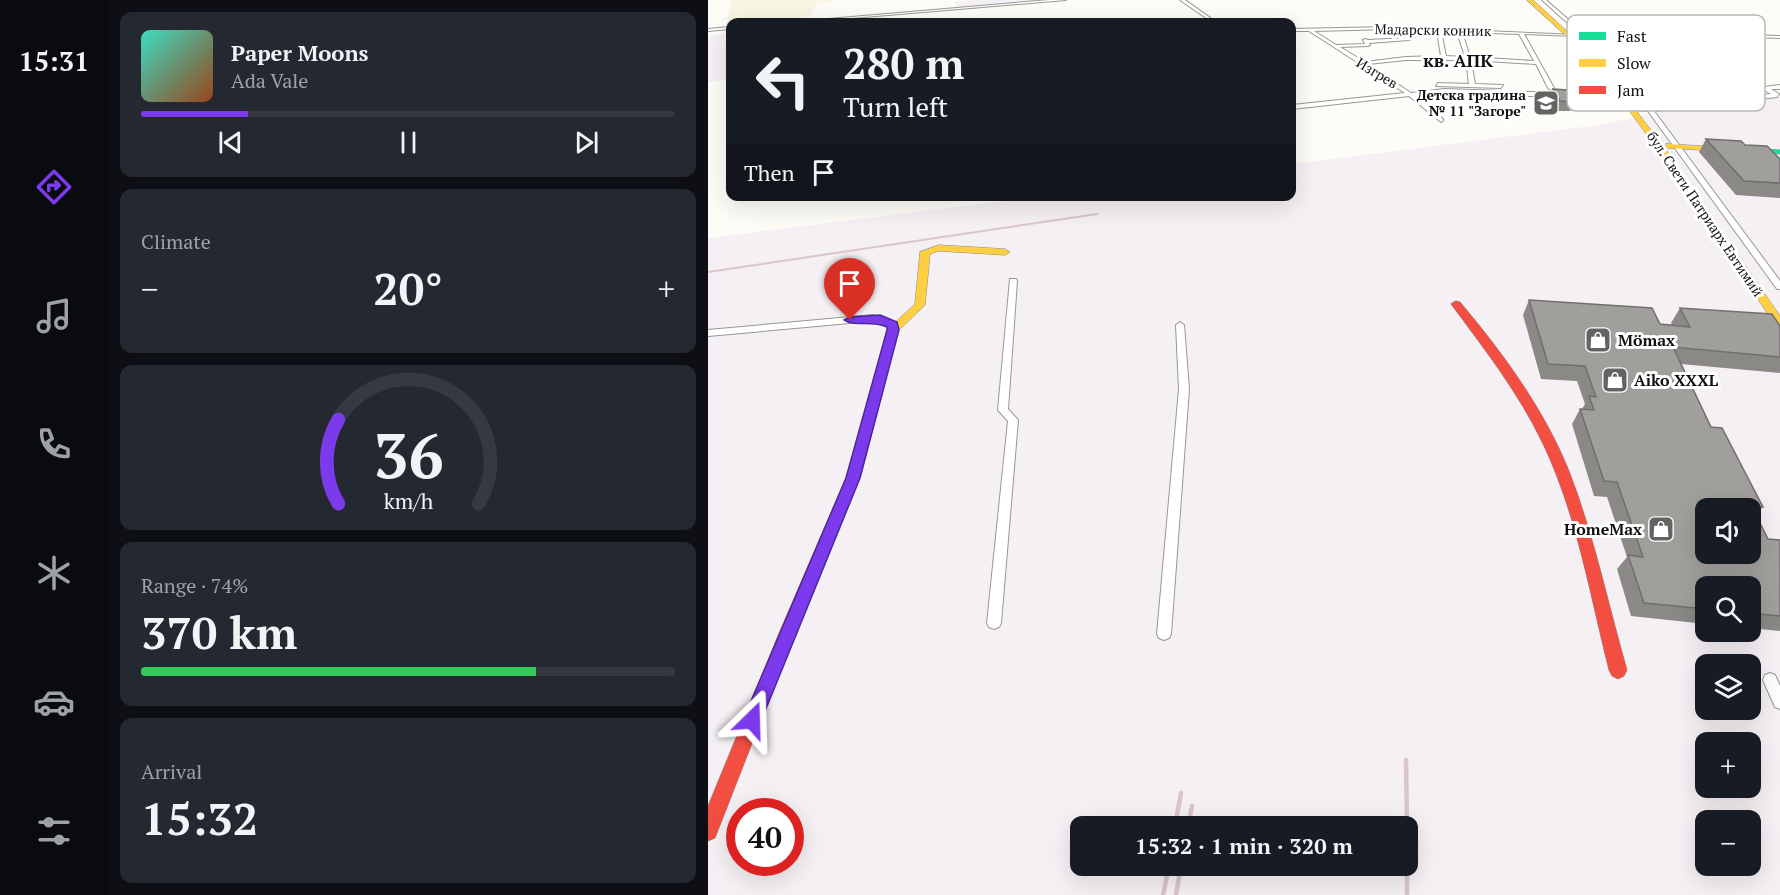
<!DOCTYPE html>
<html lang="en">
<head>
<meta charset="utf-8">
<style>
  body { margin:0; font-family:"PT Serif",serif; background:#242831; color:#f1f3f6; height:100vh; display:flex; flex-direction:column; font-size:22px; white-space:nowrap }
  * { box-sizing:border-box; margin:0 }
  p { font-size:20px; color:#9ea1a6 }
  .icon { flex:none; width:33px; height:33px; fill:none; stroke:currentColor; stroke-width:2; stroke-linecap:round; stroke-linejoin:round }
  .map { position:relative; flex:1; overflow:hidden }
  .sheet { display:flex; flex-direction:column; gap:12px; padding:12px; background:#0d0f14; width:600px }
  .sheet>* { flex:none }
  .banner { position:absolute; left:18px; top:18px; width:570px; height:183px; border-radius:12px; box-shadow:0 6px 24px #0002; background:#171b24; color:#f1f3f6; overflow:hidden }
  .buttons { position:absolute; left:987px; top:498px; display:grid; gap:12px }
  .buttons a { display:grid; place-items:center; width:66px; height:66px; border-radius:12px; background:#171b24; box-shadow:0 6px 24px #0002; font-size:30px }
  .speed { position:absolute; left:18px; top:798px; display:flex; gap:12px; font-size:30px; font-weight:700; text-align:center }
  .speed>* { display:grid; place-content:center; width:78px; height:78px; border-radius:50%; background:#171b24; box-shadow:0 6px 24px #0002; line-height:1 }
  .speed .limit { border:9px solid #d22; background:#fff; color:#111 }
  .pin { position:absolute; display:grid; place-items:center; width:51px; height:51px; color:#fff; margin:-62px -26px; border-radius:50% 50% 50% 0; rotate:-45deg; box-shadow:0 0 6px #0007 }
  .pin .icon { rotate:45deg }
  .me { position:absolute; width:66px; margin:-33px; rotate:22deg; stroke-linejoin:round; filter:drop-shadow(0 0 4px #0008) }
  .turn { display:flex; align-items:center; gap:21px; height:126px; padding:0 18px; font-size:27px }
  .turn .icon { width:78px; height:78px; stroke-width:2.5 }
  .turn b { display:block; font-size:42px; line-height:51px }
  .then { display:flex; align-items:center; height:57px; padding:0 18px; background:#0003; gap:12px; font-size:22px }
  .big { font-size:45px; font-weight:700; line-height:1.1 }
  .sheet .tile { flex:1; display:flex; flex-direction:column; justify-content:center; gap:9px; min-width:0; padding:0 21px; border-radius:12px; background:#242831 }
  .sheet .dial { align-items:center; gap:0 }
  .dial svg { height:156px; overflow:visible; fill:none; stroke:#363941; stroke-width:7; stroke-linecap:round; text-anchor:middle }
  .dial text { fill:#f1f3f6; stroke:none }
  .song { display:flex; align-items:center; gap:18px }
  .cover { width:72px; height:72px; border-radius:9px; background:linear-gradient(135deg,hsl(170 70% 55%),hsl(20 70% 35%)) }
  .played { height:6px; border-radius:3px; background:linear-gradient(90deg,#7c3aed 20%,#363941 20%) }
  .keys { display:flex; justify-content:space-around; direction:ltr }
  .heat { display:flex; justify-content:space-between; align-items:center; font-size:33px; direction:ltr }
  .charge { height:9px; border-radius:4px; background:linear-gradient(90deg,#34c759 74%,#363941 0) }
  .trip { position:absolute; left:362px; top:816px; width:348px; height:60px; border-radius:12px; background:#171b24; box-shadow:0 6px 24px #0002; font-weight:700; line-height:60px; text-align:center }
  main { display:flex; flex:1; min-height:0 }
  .menu { display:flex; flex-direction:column; width:108px; justify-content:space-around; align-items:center; background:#090b0e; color:#9ea1a6 }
  .menu .icon { width:42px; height:42px }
  .menu .on { color:#7c3aed }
  .menu b { font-size:27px; color:#f1f3f6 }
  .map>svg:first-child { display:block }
  .industrial { fill:#f5f0f3; fill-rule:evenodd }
  .farmland { fill:#f9f7e4 }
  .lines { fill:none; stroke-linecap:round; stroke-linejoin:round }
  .street-casing { stroke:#979795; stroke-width:2 }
  .fast-casing { stroke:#8e8d8b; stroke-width:1 }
  .slow-casing { stroke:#8e8d8b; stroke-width:1 }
  .jam-casing { stroke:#8e8d8b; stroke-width:1 }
  .street { fill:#fffffe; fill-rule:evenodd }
  .fast { fill:#16e098; fill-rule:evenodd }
  .slow { fill:#ffcf43; fill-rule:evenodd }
  .jam { fill:#f24e42; fill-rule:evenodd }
  .rail-far1 { stroke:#d9c6c7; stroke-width:2 }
  .rail { stroke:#d9c6c7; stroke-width:4.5 }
  .wall { fill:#8a8986 }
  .building { fill:#a19f9c; stroke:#716f6d; stroke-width:1.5; fill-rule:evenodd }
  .route { fill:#7c3aed; stroke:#51269a; stroke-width:1.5 }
  .labels { text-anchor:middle; stroke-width:6; stroke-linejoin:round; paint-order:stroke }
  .far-street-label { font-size:14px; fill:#111; stroke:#fff }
  .far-poi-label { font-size:14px; font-weight:bold; fill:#111; stroke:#fff; text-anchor:end }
  .poi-label { font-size:16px; font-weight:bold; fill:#111; stroke:#fff; text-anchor:start }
  .far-district-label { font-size:18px; font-weight:bold; fill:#111; stroke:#fff }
  .key { fill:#fff; stroke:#b8b8b8; stroke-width:1.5 }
  .key-label { font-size:16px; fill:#111 }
</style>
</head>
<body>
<main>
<nav class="menu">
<b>15:31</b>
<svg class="icon on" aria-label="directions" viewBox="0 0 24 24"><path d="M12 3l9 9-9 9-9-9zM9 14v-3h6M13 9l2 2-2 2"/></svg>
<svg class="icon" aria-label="music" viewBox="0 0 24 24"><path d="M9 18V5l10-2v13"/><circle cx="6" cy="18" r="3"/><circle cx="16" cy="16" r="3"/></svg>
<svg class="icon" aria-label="phone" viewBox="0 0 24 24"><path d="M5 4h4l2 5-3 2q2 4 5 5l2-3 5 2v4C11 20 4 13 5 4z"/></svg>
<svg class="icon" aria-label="climate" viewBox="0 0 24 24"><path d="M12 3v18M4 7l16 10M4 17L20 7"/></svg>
<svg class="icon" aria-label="car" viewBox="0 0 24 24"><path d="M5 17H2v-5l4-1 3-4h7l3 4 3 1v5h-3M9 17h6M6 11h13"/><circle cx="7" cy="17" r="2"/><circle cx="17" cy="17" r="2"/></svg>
<svg class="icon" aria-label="filters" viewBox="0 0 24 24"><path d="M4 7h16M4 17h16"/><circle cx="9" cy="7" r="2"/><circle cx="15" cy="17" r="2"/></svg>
</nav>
<section class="sheet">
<div class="tile">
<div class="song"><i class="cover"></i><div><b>Paper Moons</b><p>Ada Vale</p></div></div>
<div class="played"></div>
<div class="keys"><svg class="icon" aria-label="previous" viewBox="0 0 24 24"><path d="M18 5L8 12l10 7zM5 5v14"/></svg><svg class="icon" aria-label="pause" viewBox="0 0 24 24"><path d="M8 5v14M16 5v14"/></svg><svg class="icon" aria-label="next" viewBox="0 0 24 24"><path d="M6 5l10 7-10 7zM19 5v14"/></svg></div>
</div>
<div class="tile"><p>Climate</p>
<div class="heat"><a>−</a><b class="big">20°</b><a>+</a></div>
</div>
<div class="tile dial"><svg viewBox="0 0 100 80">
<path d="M14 69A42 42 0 1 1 86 69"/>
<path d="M14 69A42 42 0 0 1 14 26" stroke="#7c3aed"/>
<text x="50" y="56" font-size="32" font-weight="700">36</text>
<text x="50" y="72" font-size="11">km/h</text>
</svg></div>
<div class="tile"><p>Range · 74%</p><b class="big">370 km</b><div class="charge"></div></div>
<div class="tile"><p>Arrival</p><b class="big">15:32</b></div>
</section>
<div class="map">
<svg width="1072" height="895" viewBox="0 0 1072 895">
  <rect width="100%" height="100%" fill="#fdfcf7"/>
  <g class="industrial">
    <polygon points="263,0 345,0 248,8 247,2"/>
    <polygon points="22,32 22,80 0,82 0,40 5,36"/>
    <path d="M 1072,97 L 1072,895 L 0,895 L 0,238 L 327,197 L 584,196 L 584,164 L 892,125 L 951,112 ZM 998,508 L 1042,508 L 1042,554 L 998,554 ZM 998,586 L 1042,586 L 1042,632 L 998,632 ZM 998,664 L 1042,664 L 1042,710 L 998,710 ZM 998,742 L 1042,742 L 1042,788 L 998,788 ZM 32,812 L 82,812 L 82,862 L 32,862 ZM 998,820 L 1042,820 L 1042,866 L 998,866 ZM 372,826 L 699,826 L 699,866 L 372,866 Z"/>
  </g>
  <polygon class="farmland" points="23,0 128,0 109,4 103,15 94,19 59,22 19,22"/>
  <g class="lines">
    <g class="street-casing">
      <g id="street">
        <polygon points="341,0 358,0 97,22 85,22"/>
        <polygon points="472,0 477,0 508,22 504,22"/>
        <polygon points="834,0 838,0 862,21 963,22 971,24 982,33 1072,36 1072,38 981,35 963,24 865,23 907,60 943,107 1063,94 1055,89 1055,87 1072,85 1072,89 1063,89 1071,94 1069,97 946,111 1072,281 1072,289 1069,289 940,111 934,111 934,109 938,108 903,62"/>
        <polygon points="22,27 22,29 0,31 0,29"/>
        <path d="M 682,27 L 869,35 L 867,36 L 816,34 L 846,88 L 843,90 L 840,88 L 828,64 L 763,60 L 767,84 L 795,85 L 793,88 L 728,86 L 730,83 L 761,84 L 758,60 L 698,60 L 660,64 L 703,93 L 736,89 L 915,95 L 918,97 L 915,99 L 736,93 L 707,96 L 735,119 L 735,121 L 733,122 L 701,96 L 584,109 L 584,105 L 697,93 L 601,31 L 584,31 L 584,29 ZM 682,29 L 704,30 L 703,35 L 700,38 L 660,40 L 657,39 L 655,40 L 657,44 L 628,45 L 606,31 ZM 709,30 L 729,31 L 733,56 L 698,57 L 657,62 L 632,47 L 660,46 L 662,45 L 661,43 L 701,40 L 707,37 ZM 733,31 L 749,32 L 757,57 L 738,56 ZM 754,32 L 811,34 L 826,61 L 762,57 Z"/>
        <polygon points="302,279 308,279 309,281 300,409 310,420 293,623 291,627 286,629 281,627 279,623 300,421 290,410"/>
        <polygon points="165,315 188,323 189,330 188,332 182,332 181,326 164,321 0,336 0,330"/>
        <polygon points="472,322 476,325 481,389 463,634 461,638 456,640 451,638 449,634 471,389 468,325"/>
        <polygon points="1062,673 1067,675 1072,686 1072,709 1067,707 1055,680 1057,675"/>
      </g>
    </g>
    <g class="fast-casing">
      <polygon id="fast" points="1042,148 1072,150 1072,154 1045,152 1042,152"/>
    </g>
    <g class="slow-casing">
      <g id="slow">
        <polygon points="819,0 825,0 884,54 898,71 958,150 1072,316 1072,327 1068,326 952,153 894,73 880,56"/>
        <polygon points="961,144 1012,147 1016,149 1012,151 958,148 958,144"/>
        <polygon points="231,245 297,249 302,252 297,255 231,251 222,254 217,305 190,331 174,394 168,398 164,397 162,394 179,330 207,304 212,252"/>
      </g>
    </g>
    <g class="jam-casing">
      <g id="jam">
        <path d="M 748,301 L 752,302 C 795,353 836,409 861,471 C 886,535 900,604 919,670 L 916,676 L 910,679 L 904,676 L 901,670 C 882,595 869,516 836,446 C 811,393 777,350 743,304 Z"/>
        <polygon points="168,390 174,394 152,478 88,631 7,838 0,841 0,806 72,631 138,478 162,394"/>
      </g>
    </g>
    <use href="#street" class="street"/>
    <use href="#fast" class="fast"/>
    <use href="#slow" class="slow"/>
    <use href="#jam" class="jam"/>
    <polyline class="rail-far1" points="0,272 389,214"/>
    <g class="rail">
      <polyline points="698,760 699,826"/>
      <polyline points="467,826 473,793"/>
      <polyline points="480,826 484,806"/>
      <polyline points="699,839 699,895"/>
      <polyline points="455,895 461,866"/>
      <polyline points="468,895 473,866"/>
    </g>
  </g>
  <g class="wall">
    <polygon points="845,89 866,102 862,111 849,111 842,99"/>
    <polygon points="998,139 1037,145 1072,159 1072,198 1028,195 991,152"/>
    <polygon points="821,300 952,324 964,325 963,323 972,308 1072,357 1072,373 973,364 1003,427 1055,507 1047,515 1060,539 1072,540 1072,631 1042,628 1042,586 998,586 998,624 923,616 909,569 919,557 899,497 886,496 864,424 872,409 874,409 877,404 869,381 833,379 815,315"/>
  </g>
  <g class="building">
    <polygon points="845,89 859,90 866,102 852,101"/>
    <polygon points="998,139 1033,141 1037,145 1059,146 1072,159 1072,183 1036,181"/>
    <path d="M 821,300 L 944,308 L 952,324 L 982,327 L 972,308 L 1064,314 L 1072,326 L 1072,357 L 965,347 L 1003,427 L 1014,428 L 1055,507 L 1043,505 L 1060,539 L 1072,540 L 1072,616 L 1042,613 L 1042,586 L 998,586 L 998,609 L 936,603 L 920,555 L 935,557 L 909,482 L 896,481 L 872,409 L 886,410 L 881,396 L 888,397 L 877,366 L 840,364 ZM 998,508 L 1042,508 L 1042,554 L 998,554 Z"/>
  </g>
  <path class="route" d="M 172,315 L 189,322 L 191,330 L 152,478 L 51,726 L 44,729 L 38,726 L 35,720 L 138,478 L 179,330 L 179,327 C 165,320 145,327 136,320 L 142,317 Z"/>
  <defs>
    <g id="school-square" transform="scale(1.35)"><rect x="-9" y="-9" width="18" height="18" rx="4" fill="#646362" stroke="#fff"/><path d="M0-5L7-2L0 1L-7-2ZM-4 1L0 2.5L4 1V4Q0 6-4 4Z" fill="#fff"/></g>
    <g id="shop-square" transform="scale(1.35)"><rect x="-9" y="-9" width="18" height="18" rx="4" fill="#646362" stroke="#fff"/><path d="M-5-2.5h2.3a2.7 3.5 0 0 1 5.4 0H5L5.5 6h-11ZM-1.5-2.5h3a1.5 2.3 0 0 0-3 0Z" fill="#fff"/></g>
  </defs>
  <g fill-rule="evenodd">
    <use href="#school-square" x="838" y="103"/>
    <use href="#shop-square" x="890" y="340"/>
    <use href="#shop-square" x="907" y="380"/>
    <use href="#shop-square" x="953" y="529"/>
  </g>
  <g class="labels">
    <g class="far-street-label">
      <text transform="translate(725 30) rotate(1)" y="5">Мадарски конник</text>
      <text transform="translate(669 73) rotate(31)" y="5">Изгрев</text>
      <text transform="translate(997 214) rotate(56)" y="5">бул. Свети Патриарх Евтимий</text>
    </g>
    <g class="far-poi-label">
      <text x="818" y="100">Детска градина<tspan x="818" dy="16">№ 11 "Загоре"</tspan></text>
    </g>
    <g class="poi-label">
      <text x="910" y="346">Mömax</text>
      <text x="926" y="386">Aiko XXXL</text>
      <text x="934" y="535" text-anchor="end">HomeMax</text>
    </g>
    <g class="far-district-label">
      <text x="750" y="67">кв. АПК</text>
    </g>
  </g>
  <rect x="859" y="15" width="198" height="96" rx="9" class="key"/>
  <rect x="871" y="32" width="27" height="8" fill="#16e098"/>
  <rect x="871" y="59" width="27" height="8" fill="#ffcf43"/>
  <rect x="871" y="86" width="27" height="8" fill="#f24e42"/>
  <g class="key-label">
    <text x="909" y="42">Fast</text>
    <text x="909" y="69">Slow</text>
    <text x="909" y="96">Jam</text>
  </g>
</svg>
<div class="buttons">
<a><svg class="icon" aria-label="sound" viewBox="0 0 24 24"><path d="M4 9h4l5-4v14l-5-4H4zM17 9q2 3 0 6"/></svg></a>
<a><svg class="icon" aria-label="search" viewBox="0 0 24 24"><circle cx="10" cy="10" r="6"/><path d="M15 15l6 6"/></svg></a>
<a><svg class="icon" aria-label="layers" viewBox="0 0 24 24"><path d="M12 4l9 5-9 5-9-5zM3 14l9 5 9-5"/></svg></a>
<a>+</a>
<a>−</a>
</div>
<div class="speed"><div class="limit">40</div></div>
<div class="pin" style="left:142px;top:320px;background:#d93025"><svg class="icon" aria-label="arrive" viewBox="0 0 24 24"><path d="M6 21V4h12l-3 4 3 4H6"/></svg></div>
<svg class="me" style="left:44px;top:720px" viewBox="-20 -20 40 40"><path d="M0-17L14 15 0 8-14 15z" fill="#7c3aed" stroke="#fff" stroke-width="4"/></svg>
<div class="trip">15:32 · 1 min · 320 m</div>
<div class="banner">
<div class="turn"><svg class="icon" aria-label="left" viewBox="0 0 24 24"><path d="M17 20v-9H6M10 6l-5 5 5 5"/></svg><div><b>280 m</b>Turn left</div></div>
<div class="then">Then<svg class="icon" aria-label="arrive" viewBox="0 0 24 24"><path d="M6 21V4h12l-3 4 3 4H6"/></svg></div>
</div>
</div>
</main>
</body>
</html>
